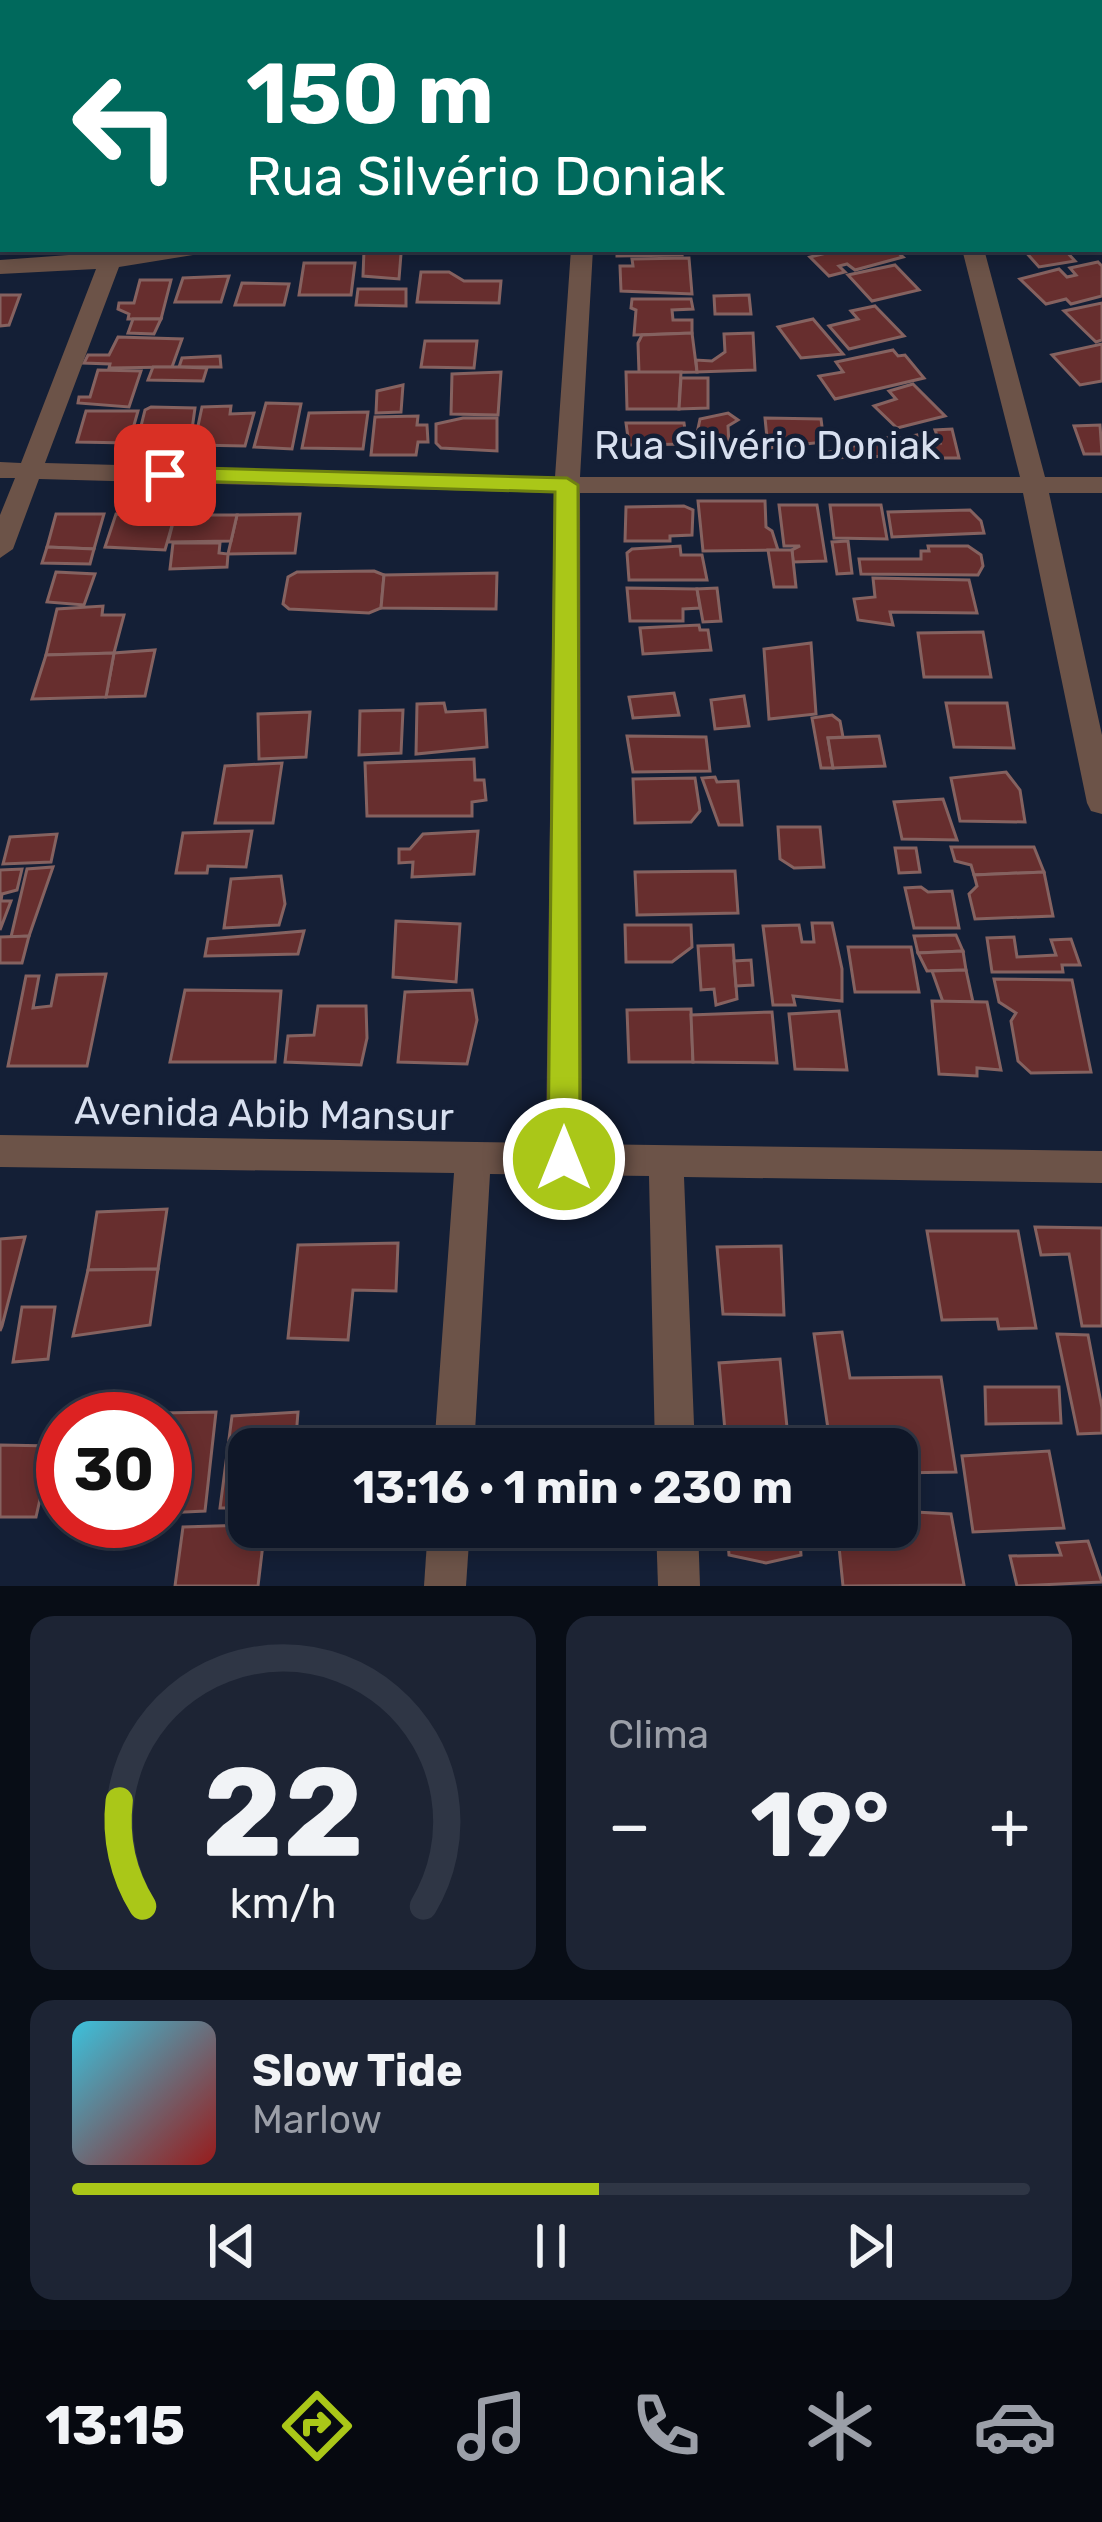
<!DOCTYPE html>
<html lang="pt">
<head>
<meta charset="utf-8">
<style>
  body { margin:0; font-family:Rubik,sans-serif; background:#1d2434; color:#f1f3f6; height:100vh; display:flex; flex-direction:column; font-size:45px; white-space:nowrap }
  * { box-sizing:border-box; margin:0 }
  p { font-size:39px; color:#9b9fa8 }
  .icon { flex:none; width:66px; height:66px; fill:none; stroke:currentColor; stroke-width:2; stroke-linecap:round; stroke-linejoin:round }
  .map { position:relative; height:1586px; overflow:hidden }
  .panel { display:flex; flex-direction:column; gap:30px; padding:30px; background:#080d16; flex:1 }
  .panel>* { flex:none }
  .banner { position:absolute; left:0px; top:0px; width:1104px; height:252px; box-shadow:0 6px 18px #0003,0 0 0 3px #2f3645; background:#00695c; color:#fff; overflow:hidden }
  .speed { position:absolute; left:36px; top:1392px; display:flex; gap:24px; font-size:60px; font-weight:700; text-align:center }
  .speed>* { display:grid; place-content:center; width:156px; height:156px; border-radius:50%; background:#0f1728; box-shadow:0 6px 18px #0003,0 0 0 3px #2f3645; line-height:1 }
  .speed .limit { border:18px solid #d22; background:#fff; color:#111 }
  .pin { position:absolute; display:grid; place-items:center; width:102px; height:102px; color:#fff; margin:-51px; border-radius:24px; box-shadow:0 6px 18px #0006 }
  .me { position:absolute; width:132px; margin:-66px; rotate:0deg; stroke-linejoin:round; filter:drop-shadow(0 0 9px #0008) }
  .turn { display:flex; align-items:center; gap:42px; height:252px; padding:0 48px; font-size:54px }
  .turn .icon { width:156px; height:156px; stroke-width:2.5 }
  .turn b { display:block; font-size:84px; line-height:102px }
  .big { font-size:90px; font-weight:700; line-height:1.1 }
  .panel .tile { flex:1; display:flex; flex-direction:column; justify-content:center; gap:18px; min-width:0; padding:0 42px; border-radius:24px; background:#1d2434 }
  .panel .dial { align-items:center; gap:0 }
  .dial svg { height:312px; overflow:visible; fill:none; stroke:#2f3645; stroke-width:7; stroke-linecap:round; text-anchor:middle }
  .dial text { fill:#f1f3f6; stroke:none }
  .song { display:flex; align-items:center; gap:36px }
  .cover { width:144px; height:144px; border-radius:18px; background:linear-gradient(135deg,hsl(190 70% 55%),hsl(0 70% 35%)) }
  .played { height:12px; border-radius:6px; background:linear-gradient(90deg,#aac718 55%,#2f3645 55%) }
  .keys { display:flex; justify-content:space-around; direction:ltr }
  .heat { display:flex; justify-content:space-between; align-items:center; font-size:66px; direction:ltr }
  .panel .tiles { flex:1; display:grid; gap:30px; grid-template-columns:1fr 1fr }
  .tile:last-child { grid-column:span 2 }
  .trip { position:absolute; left:228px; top:1428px; width:690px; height:120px; border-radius:24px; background:#0f1728; box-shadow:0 6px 18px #0003,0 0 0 3px #2f3645; font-weight:700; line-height:120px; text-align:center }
  .menu { display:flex; height:192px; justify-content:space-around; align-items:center; background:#060910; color:#9b9fa8 }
  .menu .icon { width:84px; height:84px }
  .menu .current { color:#aac718 }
  .menu b { font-size:54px; color:#f1f3f6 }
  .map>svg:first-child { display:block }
  .building { fill:#672e2e; stroke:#856260; stroke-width:3 }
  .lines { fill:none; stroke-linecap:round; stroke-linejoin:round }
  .street { fill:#6c5348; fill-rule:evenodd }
  .route { fill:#aac718; stroke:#6e8110; stroke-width:3 }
  .labels { text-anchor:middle; stroke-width:9; stroke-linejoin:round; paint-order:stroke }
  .street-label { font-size:39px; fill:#d7dfef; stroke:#141f36 }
</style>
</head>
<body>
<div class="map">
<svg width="1102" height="1586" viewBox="0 0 1102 1586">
  <rect width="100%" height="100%" fill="#141f36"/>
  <g class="building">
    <polygon points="387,249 401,254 399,279 363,276 364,250"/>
    <polygon points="617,249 681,249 682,255 617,256"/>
    <polygon points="843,249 894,249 903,257 855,270 847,264 839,266 845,272 829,276 810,257"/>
    <polygon points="1023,249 1064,249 1075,261 1039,267"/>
    <polygon points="689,258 692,294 621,291 620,266 633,266 632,259"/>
    <polygon points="1098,262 1102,266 1102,296 1071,304 1066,299 1046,304 1020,279 1059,269 1067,277 1076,275 1070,268"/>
    <polygon points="304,263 355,263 351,295 299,295"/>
    <polygon points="895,265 919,290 872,301 848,275"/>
    <polygon points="421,272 449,272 464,281 501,281 499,303 417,302"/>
    <polygon points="229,276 221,302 175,302 183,278"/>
    <polygon points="140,280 171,280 161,319 128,319 129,314 118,309 119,303 134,303"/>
    <polygon points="242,283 289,284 284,305 235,305"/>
    <polygon points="358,289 406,289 406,306 356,305"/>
    <polygon points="0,295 20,295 9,325 0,326"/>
    <polygon points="749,295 751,314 715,314 714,296"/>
    <polygon points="632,299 691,299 693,309 672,310 673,320 692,320 692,333 634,335 636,310 631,308"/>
    <polygon points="1102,303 1102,340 1096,342 1064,311"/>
    <polygon points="875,306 904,336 849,349 829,326 858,319 851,311"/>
    <polygon points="133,319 161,319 154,334 128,333"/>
    <polygon points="813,319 843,354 801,358 778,327"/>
    <polygon points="692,333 697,372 639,373 638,343 642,335"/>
    <polygon points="753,333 755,370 697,372 696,360 712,361 725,352 724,334"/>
    <polygon points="118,337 182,339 172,367 109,368 110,364 84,363 88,355 109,355"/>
    <polygon points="425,341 477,341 474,368 421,367"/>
    <polygon points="1102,344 1102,381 1080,385 1052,355"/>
    <polygon points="893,350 898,356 905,355 924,378 835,399 819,376 843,372 836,362"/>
    <polygon points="220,356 221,367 179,367 182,358"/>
    <polygon points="153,367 179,367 207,368 203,381 148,380"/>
    <polygon points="98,370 141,371 129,407 78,403 79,397 90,397"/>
    <polygon points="501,372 498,415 451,414 452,374"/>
    <polygon points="626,372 681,372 679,409 627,409"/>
    <polygon points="681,378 708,378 708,408 679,409"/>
    <polygon points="913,384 945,416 897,428 874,406 896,399 889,391"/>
    <polygon points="403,385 401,412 376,413 377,391"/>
    <polygon points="266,403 301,404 292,449 254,447"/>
    <polygon points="231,406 230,414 254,413 245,446 194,445 202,407"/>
    <polygon points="151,407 195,408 190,444 127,449 132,430 140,430 145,410"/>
    <polygon points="86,411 138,411 129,443 77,442"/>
    <polygon points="368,412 363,449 302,448 309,413"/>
    <polygon points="728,413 738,420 728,426 729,444 695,443 700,419"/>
    <polygon points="418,416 417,425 427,425 428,442 418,442 416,455 371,455 375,417"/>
    <polygon points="463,418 497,418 497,451 441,448 436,443 436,424"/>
    <polygon points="765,418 821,419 824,442 768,448"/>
    <polygon points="626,423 684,423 687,444 629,445"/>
    <polygon points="1100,425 1102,454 1084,454 1074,426"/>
    <polygon points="952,429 959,458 902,458 898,449 906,447 895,439 917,435 920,444 927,444 923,434 929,434 933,443 940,443 935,430"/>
    <polygon points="890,437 895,456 826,458 825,453"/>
    <polygon points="698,501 765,501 766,527 772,531 778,550 703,551"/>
    <polygon points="779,505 817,505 826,561 793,562 792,550 800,546 784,546"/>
    <polygon points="830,505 881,505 887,539 834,538"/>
    <polygon points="684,506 693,510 692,535 670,536 670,541 625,541 626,507"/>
    <polygon points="970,510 981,521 984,533 892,537 888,512"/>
    <polygon points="56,514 104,514 94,549 47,547"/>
    <polygon points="116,514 175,515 165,550 105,547"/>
    <polygon points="300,514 295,553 228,554 237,515"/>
    <polygon points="175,515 237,515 231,541 168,542"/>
    <polygon points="848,541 852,573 837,574 832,542"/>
    <polygon points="173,543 220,543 219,553 228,554 227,567 170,569"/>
    <polygon points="680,546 681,555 702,555 707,580 629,580 627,553 632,549"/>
    <polygon points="928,546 968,546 981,555 983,566 978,575 861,574 859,559 921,559 921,551 929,551"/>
    <polygon points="47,547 94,549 90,564 42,563"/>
    <polygon points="768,550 792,550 796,587 774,587"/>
    <polygon points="374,571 384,575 381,608 369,613 289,609 283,604 288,577 297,572"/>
    <polygon points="56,572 95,574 84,605 47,602"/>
    <polygon points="497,573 496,609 381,608 384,575"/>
    <polygon points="873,578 969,580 977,613 890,612 893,625 858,620 854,599 875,597"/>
    <polygon points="627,588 697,589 700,608 683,609 683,621 630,621"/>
    <polygon points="717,588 721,621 703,622 697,589"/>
    <polygon points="103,606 102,615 124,615 114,653 46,655 57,609"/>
    <polygon points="699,625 700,630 708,630 711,650 643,654 640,628"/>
    <polygon points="983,632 991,677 924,677 918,633"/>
    <polygon points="811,643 816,714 769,719 764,649"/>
    <polygon points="155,650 145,696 106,697 114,653"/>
    <polygon points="114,653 106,697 32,699 46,655"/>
    <polygon points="674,693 679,715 633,718 629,697"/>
    <polygon points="744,696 749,726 715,729 711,700"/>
    <polygon points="444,703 446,712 485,710 487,747 416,754 417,704"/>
    <polygon points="946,703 1007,703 1014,748 954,747"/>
    <polygon points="403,710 401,753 359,755 360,711"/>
    <polygon points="310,712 306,757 259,759 258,714"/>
    <polygon points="832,715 840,721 843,737 828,738 833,768 821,768 812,718"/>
    <polygon points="627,736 706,737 710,771 633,772"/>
    <polygon points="879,736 885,766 833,768 828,738"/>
    <polygon points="474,759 475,780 484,780 486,800 472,802 472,816 367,816 365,763"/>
    <polygon points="282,763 273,823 215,823 225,766"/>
    <polygon points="1006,772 1020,790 1025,822 960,821 951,778"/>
    <polygon points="715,777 717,782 738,781 742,825 719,825 702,778"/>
    <polygon points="695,778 700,811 691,822 635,823 633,779"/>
    <polygon points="943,799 957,840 902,839 894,802"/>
    <polygon points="778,827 820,827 824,867 794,868 780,859"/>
    <polygon points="252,831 246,867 208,866 207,873 176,873 183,833"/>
    <polygon points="478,831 474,874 412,877 413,862 399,863 399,849 410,849 423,834"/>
    <polygon points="57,834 51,862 3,864 10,837"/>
    <polygon points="951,847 1034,847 1044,872 974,875 971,865 955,861"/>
    <polygon points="895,848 916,848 920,872 899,873"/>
    <polygon points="53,867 29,936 11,937 27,869"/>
    <polygon points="22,869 17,890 2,894 1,901 11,901 0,930 0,870"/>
    <polygon points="735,871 738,913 637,915 635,872"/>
    <polygon points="1044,872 1053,916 975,919 969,894 977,886 974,875"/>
    <polygon points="281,876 285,904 279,925 224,928 231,879"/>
    <polygon points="921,887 928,892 952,891 959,928 914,928 905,888"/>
    <polygon points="396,921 460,924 456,982 393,977"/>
    <polygon points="812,923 832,923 842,969 842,1001 793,996 795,1005 773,1005 763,926 799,925 802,942 814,942"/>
    <polygon points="625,925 691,925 692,947 672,962 626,962"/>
    <polygon points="304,931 298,954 205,956 208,939"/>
    <polygon points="956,935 963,951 918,953 914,936"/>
    <polygon points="29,936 22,963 0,963 0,937"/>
    <polygon points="1014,937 1017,957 1056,955 1051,940 1071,939 1080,965 1062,965 1063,972 992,972 987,938"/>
    <polygon points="733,945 737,999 716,1005 714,989 701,990 698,946"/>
    <polygon points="848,947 911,947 919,992 855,992"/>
    <polygon points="963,951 966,970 927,971 918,953"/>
    <polygon points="751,960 753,985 736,986 734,961"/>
    <polygon points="966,970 973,1002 943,1002 932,971"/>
    <polygon points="106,974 87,1066 8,1066 26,976 39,976 33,1008 51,1006 57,975"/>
    <polygon points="994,979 1072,980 1091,1072 1031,1073 1018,1061 1011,1021 1016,1013 999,1002"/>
    <polygon points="185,990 281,991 275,1062 170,1062"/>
    <polygon points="472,990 477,1020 467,1064 398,1062 405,992"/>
    <polygon points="932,1001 987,1002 1001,1070 977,1068 977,1076 939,1074"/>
    <polygon points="318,1006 366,1006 367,1038 361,1065 285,1062 288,1036 314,1035"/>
    <polygon points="691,1009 693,1062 629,1062 627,1010"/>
    <polygon points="839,1011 847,1070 795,1069 789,1014"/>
    <polygon points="772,1012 777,1063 693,1062 691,1015"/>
    <polygon points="167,1209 158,1269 88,1270 97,1212"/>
    <polygon points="1035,1227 1102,1228 1102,1326 1082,1326 1069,1254 1041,1255"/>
    <polygon points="927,1231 1018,1231 1036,1328 999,1329 997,1319 942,1320"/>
    <polygon points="25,1237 2,1326 0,1331 0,1239"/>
    <polygon points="398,1243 396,1291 353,1290 348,1340 288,1338 298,1245"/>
    <polygon points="781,1246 784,1315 723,1314 717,1247"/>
    <polygon points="158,1269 150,1325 73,1336 88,1270"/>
    <polygon points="22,1307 55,1307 48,1359 13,1362"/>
    <polygon points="842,1332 850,1378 941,1377 956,1472 897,1473 897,1449 831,1449 814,1334"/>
    <polygon points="1057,1334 1088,1335 1102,1408 1102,1433 1078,1434"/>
    <polygon points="780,1359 787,1427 725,1431 719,1363"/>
    <polygon points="985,1387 1059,1387 1061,1423 986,1424"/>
    <polygon points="216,1412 205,1511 165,1513 165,1419 105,1419 106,1414"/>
    <polygon points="298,1412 296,1437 259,1440 258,1449 249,1449 249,1508 220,1508 232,1416"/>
    <polygon points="355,1432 354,1449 258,1449 259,1440"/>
    <polygon points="0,1445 52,1446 36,1517 0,1517"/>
    <polygon points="1049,1451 1064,1528 973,1532 962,1456"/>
    <polygon points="897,1511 951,1514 964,1585 843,1586 837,1527 867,1527 868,1537 890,1537 888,1527 897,1527"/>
    <polygon points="249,1525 265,1527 258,1586 175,1586 183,1527"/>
    <polygon points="727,1527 799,1527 801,1555 766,1563 729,1555"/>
    <polygon points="1088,1541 1102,1582 1017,1586 1010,1556 1061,1555 1057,1543"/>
  </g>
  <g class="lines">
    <g class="street">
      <rect x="1101" y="91" width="1" height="12"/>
      <polygon points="151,249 204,249 193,255 119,267 45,463 555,477 571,249 593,249 580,477 1020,477 962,249 984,249 1045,477 1102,477 1102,493 1049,493 1102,735 1102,814 1091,811 1087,803 1023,493 580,493 582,1144 1102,1151 1102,1183 684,1177 695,1449 655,1449 649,1176 490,1174 474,1449 434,1449 454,1173 0,1167 0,1135 546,1143 554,493 39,479 13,549 0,558 0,515 15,478 0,478 0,462 21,463 96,269 0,274 0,260"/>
      <polygon points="428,1527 470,1527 466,1586 424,1586"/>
      <polygon points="656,1527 698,1527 700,1586 658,1586"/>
    </g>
  </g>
  <polygon class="route" points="165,467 567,478 578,485 580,1159 575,1169 564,1173 553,1169 548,1159 555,492 157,480 154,475"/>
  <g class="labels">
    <g class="street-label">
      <text x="767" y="459">Rua Silvério Doniak</text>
      <text transform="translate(264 1113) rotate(1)" y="14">Avenida Abib Mansur</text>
    </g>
  </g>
</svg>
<div class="speed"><div class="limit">30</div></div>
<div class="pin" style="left:165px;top:475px;background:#d93025"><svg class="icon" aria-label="arrive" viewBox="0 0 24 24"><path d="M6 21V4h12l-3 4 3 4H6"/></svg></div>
<svg class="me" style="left:564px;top:1159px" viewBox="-20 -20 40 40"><circle r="17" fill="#aac718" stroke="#fff" stroke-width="3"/><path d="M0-11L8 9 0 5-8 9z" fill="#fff"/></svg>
<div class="trip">13:16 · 1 min · 230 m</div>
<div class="banner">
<div class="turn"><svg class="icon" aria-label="left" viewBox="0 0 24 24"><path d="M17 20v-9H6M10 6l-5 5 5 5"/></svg><div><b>150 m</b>Rua Silvério Doniak</div></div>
</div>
</div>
<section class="panel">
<div class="tiles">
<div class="tile dial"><svg viewBox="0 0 100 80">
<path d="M14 69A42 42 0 1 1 86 69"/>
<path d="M14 69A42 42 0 0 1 8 42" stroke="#aac718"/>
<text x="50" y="56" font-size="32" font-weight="700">22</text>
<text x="50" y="72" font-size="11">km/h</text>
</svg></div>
<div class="tile"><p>Clima</p>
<div class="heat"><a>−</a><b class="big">19°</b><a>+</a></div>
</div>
<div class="tile">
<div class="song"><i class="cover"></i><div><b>Slow Tide</b><p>Marlow</p></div></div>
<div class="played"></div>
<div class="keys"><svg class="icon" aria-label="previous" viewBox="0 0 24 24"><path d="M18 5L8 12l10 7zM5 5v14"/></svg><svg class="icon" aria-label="pause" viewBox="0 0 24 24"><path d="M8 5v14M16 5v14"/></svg><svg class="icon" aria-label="next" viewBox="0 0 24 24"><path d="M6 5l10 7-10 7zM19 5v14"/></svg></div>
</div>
</div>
</section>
<nav class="menu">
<b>13:15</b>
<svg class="icon current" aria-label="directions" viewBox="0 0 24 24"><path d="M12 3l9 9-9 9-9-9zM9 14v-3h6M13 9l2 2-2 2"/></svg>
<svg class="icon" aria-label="music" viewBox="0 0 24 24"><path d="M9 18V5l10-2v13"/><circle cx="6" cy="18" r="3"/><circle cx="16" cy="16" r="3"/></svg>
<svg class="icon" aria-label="phone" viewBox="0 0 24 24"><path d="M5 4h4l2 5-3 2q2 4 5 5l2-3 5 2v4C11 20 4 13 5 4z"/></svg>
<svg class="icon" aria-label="climate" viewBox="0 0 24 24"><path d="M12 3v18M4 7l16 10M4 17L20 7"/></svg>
<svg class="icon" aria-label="car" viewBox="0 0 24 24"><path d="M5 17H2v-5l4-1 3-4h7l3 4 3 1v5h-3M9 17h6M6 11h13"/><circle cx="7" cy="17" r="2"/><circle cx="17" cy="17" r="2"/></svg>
</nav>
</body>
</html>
